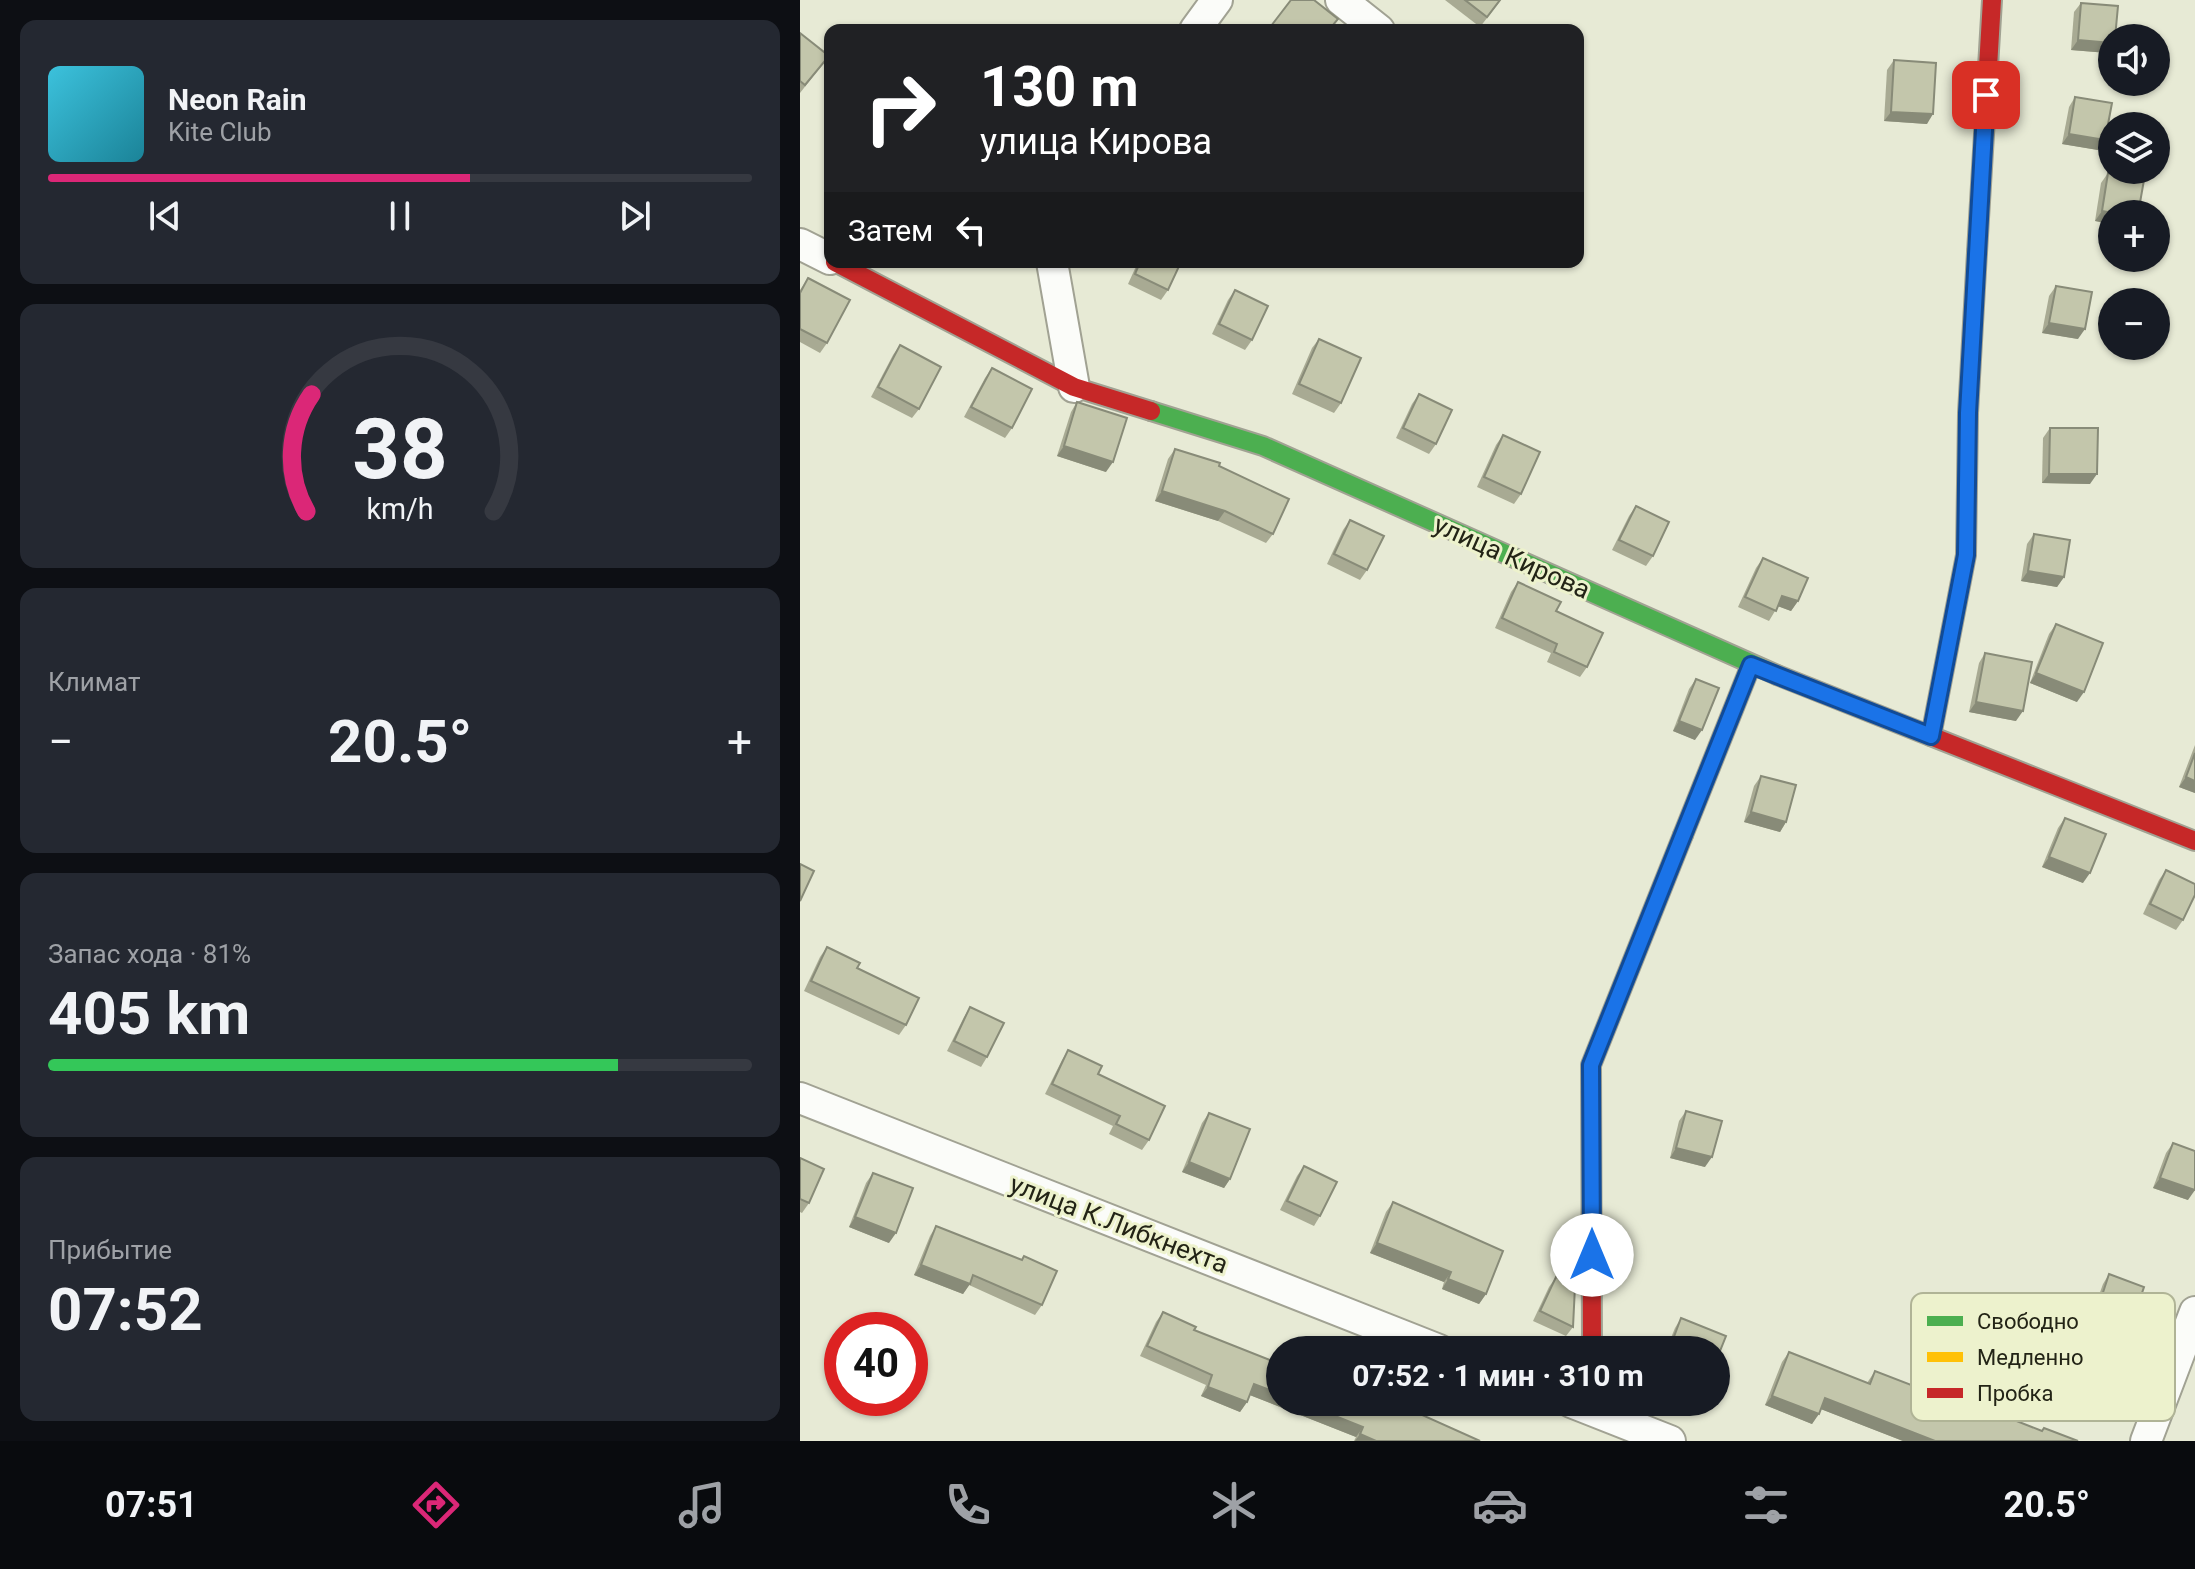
<!DOCTYPE html>
<html lang="ru">
<head>
<meta charset="utf-8">
<style>
  body { margin:0; font-family:Roboto,sans-serif; background:#242831; color:#f1f3f6; height:100vh; display:flex; flex-direction:column; font-size:30px; white-space:nowrap }
  * { box-sizing:border-box; margin:0 }
  p { font-size:26px; color:#9ea1a6 }
  .icon { flex:none; width:44px; height:44px; fill:none; stroke:currentColor; stroke-width:2; stroke-linecap:round; stroke-linejoin:round }
  .map { position:relative; flex:1; overflow:hidden }
  .drawer { display:flex; flex-direction:column; gap:20px; padding:20px; background:#0d0f14; width:800px }
  .drawer>* { flex:none }
  .hud { position:absolute; left:24px; top:24px; width:760px; height:244px; border-radius:16px; box-shadow:0 2px 6px #0004; background:#202124; color:#fff; overflow:hidden }
  .buttons { position:absolute; left:1298px; top:24px; display:grid; gap:16px }
  .buttons a { display:grid; place-items:center; width:72px; height:72px; border-radius:50%; background:#171b24; box-shadow:0 2px 6px #0004; font-size:40px }
  .speed { position:absolute; left:24px; top:1312px; display:flex; gap:16px; font-size:40px; font-weight:700; text-align:center }
  .speed>* { display:grid; place-content:center; width:104px; height:104px; border-radius:50%; background:#171b24; box-shadow:0 2px 6px #0004; line-height:1 }
  .speed .limit { border:12px solid #d22; background:#fff; color:#111 }
  .pin { position:absolute; display:grid; place-items:center; width:68px; height:68px; color:#fff; margin:-34px; border-radius:16px; box-shadow:0 4px 12px #0006 }
  .me { position:absolute; width:88px; margin:-44px; rotate:0deg; stroke-linejoin:round; filter:drop-shadow(0 0 6px #0008) }
  .turn { display:flex; align-items:center; gap:28px; height:168px; padding:0 24px; font-size:36px }
  .turn .icon { width:104px; height:104px; stroke-width:2.5 }
  .turn b { display:block; font-size:56px; line-height:68px }
  .then { display:flex; align-items:center; height:76px; padding:0 24px; background:#0003; gap:16px; font-size:30px }
  .big { font-size:60px; font-weight:700; line-height:1.1 }
  .drawer .tile { flex:1; display:flex; flex-direction:column; justify-content:center; gap:12px; min-width:0; padding:0 28px; border-radius:16px; background:#242831 }
  .drawer .dial { align-items:center; gap:0 }
  .dial svg { height:208px; overflow:visible; fill:none; stroke:#363941; stroke-width:7; stroke-linecap:round; text-anchor:middle }
  .dial text { fill:#f1f3f6; stroke:none }
  .song { display:flex; align-items:center; gap:24px }
  .cover { width:96px; height:96px; border-radius:12px; background:linear-gradient(135deg,hsl(190 70% 55%),hsl(190 70% 35%)) }
  .played { height:8px; border-radius:4px; background:linear-gradient(90deg,#db2777 60%,#363941 60%) }
  .keys { display:flex; justify-content:space-around; direction:ltr }
  .heat { display:flex; justify-content:space-between; align-items:center; font-size:44px; direction:ltr }
  .charge { height:12px; border-radius:6px; background:linear-gradient(90deg,#34c759 81%,#363941 0) }
  .trip { position:absolute; left:466px; top:1336px; width:464px; height:80px; border-radius:40px; background:#171b24; box-shadow:0 2px 6px #0004; font-weight:700; line-height:80px; text-align:center }
  .dock { display:flex; height:128px; justify-content:space-around; align-items:center; background:#090b0e; color:#9ea1a6 }
  .dock .icon { width:56px; height:56px }
  .dock .current { color:#db2777 }
  .dock b { font-size:36px; color:#f1f3f6 }
  main { display:flex; flex:1; min-height:0 }
  .map>svg:first-child { display:block }
  .lines { fill:none; stroke-linecap:round; stroke-linejoin:round }
  .street-casing { stroke:#a1a293; stroke-width:34 }
  .fast-casing { stroke:#a1a293; stroke-width:22 }
  .slow-casing { stroke:#a1a293; stroke-width:22 }
  .jam-casing { stroke:#a1a293; stroke-width:22 }
  .street { stroke:#fbfcf9; stroke-width:30 }
  .fast { stroke:#4caf50; stroke-width:18 }
  .slow { stroke:#ffc107; stroke-width:18 }
  .jam { stroke:#c62828; stroke-width:18 }
  .wall { fill:#a8aa93 }
  .shaded-wall { fill:#888b78 }
  .building { fill:#c3c6ab; stroke:#888b78; stroke-width:2 }
  .route-casing { stroke:#114b97; stroke-width:20 }
  .route { stroke:#1a73e8; stroke-width:14 }
  .labels { text-anchor:middle; stroke-width:6; stroke-linejoin:round; paint-order:stroke }
  .street-label { font-size:26px; fill:#232416; stroke:#edf2cd }
  .key { fill:#edf2cd; stroke:#b0b496; stroke-width:2 }
  .key-label { font-size:22px; fill:#232416 }
</style>
</head>
<body>
<main>
<section class="drawer">
<div class="tile">
<div class="song"><i class="cover"></i><div><b>Neon Rain</b><p>Kite Club</p></div></div>
<div class="played"></div>
<div class="keys"><svg class="icon" aria-label="previous" viewBox="0 0 24 24"><path d="M18 5L8 12l10 7zM5 5v14"/></svg><svg class="icon" aria-label="pause" viewBox="0 0 24 24"><path d="M8 5v14M16 5v14"/></svg><svg class="icon" aria-label="next" viewBox="0 0 24 24"><path d="M6 5l10 7-10 7zM19 5v14"/></svg></div>
</div>
<div class="tile dial"><svg viewBox="0 0 100 80">
<path d="M14 69A42 42 0 1 1 86 69"/>
<path d="M14 69A42 42 0 0 1 16 24" stroke="#db2777"/>
<text x="50" y="56" font-size="32" font-weight="700">38</text>
<text x="50" y="72" font-size="11">km/h</text>
</svg></div>
<div class="tile"><p>Климат</p>
<div class="heat"><a>−</a><b class="big">20.5°</b><a>+</a></div>
</div>
<div class="tile"><p>Запас хода · 81%</p><b class="big">405 km</b><div class="charge"></div></div>
<div class="tile"><p>Прибытие</p><b class="big">07:52</b></div>
</section>
<div class="map">
<svg width="1395" height="1441" viewBox="0 0 1395 1441">
  <rect width="100%" height="100%" fill="#e7ead5"/>
  <g class="lines">
    <g class="street-casing">
      <g id="street">
        <polyline points="541,0 579,30"/>
        <polyline points="395,30 417,0"/>
        <polyline points="0,244 30,259"/>
        <polyline points="252,262 274,387"/>
        <polyline points="0,1098 639,1350"/>
        <polyline points="771,1402 870,1441"/>
        <polyline points="1346,1441 1395,1312"/>
      </g>
    </g>
    <g class="fast-casing">
      <g id="fast">
        <polyline points="351,411 463,446 977,675"/>
        <polyline points="1131,736 1166,555 1168,413 1177,252"/>
      </g>
    </g>
    <g class="slow-casing">
      <polyline id="slow" points="883,835 951,665"/>
    </g>
    <g class="jam-casing">
      <g id="jam">
        <polyline points="1177,252 1192,0"/>
        <polyline points="35,262 274,387 351,411"/>
        <polyline points="977,675 1395,841"/>
        <polyline points="792,1350 791,1065 883,835"/>
      </g>
    </g>
    <use href="#street" class="street"/>
    <use href="#fast" class="fast"/>
    <use href="#slow" class="slow"/>
    <use href="#jam" class="jam"/>
  </g>
  <g class="wall">
    <polygon points="645,0 701,0 680,27"/>
    <polygon points="1281,3 1312,38 1312,47 1308,53 1271,50 1274,12"/>
    <polygon points="0,33 29,56 0,93"/>
    <polygon points="1094,60 1127,124 1084,121 1087,70"/>
    <polygon points="1275,97 1298,150 1262,144 1269,107"/>
    <polygon points="1308,173 1312,214 1312,224 1295,221 1301,183"/>
    <polygon points="338,262 381,262 368,290 361,300 328,284"/>
    <polygon points="8,278 27,343 20,353 0,342 0,290"/>
    <polygon points="1256,286 1278,339 1242,333 1249,296"/>
    <polygon points="435,290 452,340 445,350 412,334 428,300"/>
    <polygon points="519,339 541,403 534,413 492,394 512,348"/>
    <polygon points="100,345 119,409 112,418 71,397 93,355"/>
    <polygon points="192,368 212,428 205,438 164,417 185,378"/>
    <polygon points="619,394 636,444 629,454 596,438 612,404"/>
    <polygon points="277,402 306,472 257,456 271,412"/>
    <polygon points="1250,428 1290,484 1242,483 1243,438"/>
    <polygon points="703,435 721,494 714,504 677,487 696,445"/>
    <polygon points="375,449 419,466 473,534 466,543 418,521 355,501 368,459"/>
    <polygon points="836,506 853,556 846,566 812,550 829,516"/>
    <polygon points="550,520 567,570 560,580 527,564 543,530"/>
    <polygon points="1234,534 1264,577 1257,587 1221,581 1227,544"/>
    <polygon points="963,558 998,601 991,611 978,606 969,621 938,607 956,568"/>
    <polygon points="718,582 756,611 787,667 780,677 747,662 751,653 695,628 711,592"/>
    <polygon points="1256,624 1277,702 1230,683 1249,634"/>
    <polygon points="1185,653 1216,721 1169,712 1179,663"/>
    <polygon points="896,679 895,740 873,731 889,689"/>
    <polygon points="1395,745 1395,793 1379,787"/>
    <polygon points="961,776 986,822 980,832 944,822 954,786"/>
    <polygon points="1265,818 1283,883 1242,867 1258,828"/>
    <polygon points="1366,870 1383,920 1376,930 1343,914 1359,880"/>
    <polygon points="27,947 57,968 106,1025 99,1035 4,991 20,957"/>
    <polygon points="170,1007 187,1057 181,1067 147,1051 164,1017"/>
    <polygon points="268,1050 298,1074 349,1140 342,1150 309,1134 313,1126 245,1094 262,1060"/>
    <polygon points="886,1111 905,1167 870,1158 879,1121"/>
    <polygon points="409,1113 430,1179 424,1188 382,1172 402,1123"/>
    <polygon points="1373,1143 1388,1200 1353,1188 1366,1153"/>
    <polygon points="0,1158 9,1203 2,1213 0,1212"/>
    <polygon points="504,1166 520,1216 514,1226 480,1210 497,1176"/>
    <polygon points="73,1173 89,1243 49,1227 66,1183"/>
    <polygon points="593,1202 686,1294 679,1304 642,1289 644,1282 570,1253 586,1212"/>
    <polygon points="136,1226 221,1260 224,1256 242,1305 235,1315 169,1285 163,1294 114,1275 130,1236"/>
    <polygon points="1309,1274 1325,1332 1290,1320 1303,1284"/>
    <polygon points="756,1277 773,1327 766,1336 733,1321 749,1287"/>
    <polygon points="363,1312 394,1330 480,1402 622,1415 680,1441 554,1441 556,1437 450,1395 447,1402 440,1412 401,1396 406,1385 340,1356 356,1322"/>
    <polygon points="881,1318 916,1350 866,1350 875,1328"/>
    <polygon points="989,1352 1067,1383 1075,1371 1153,1401 1156,1397 1242,1431 1244,1428 1278,1441 1103,1441 1021,1409 1012,1424 965,1405 982,1362"/>
  </g>
  <g class="shaded-wall">
    <polygon points="1278,40 1312,43 1312,47 1308,53 1271,50"/>
    <polygon points="1091,112 1133,114 1127,124 1084,121"/>
    <polygon points="1269,134 1305,140 1298,150 1262,144"/>
    <polygon points="1302,211 1319,214 1312,214 1312,224 1295,221"/>
    <polygon points="1249,323 1285,329 1278,339 1242,333"/>
    <polygon points="264,446 313,462 306,472 257,456"/>
    <polygon points="1249,474 1297,474 1290,484 1242,483"/>
    <polygon points="362,491 425,511 418,521 355,501"/>
    <polygon points="1228,571 1264,577 1257,587 1221,581"/>
    <polygon points="982,596 998,601 991,611 975,605"/>
    <polygon points="1236,673 1284,692 1277,702 1230,683"/>
    <polygon points="1176,702 1223,711 1216,721 1169,712"/>
    <polygon points="879,721 902,730 895,740 873,731"/>
    <polygon points="1386,777 1395,781 1395,793 1379,787"/>
    <polygon points="951,812 986,822 980,832 944,822"/>
    <polygon points="1249,857 1290,873 1283,883 1242,867"/>
    <polygon points="876,1148 912,1157 905,1167 870,1158"/>
    <polygon points="389,1162 430,1179 424,1188 382,1172"/>
    <polygon points="1360,1178 1395,1190 1388,1200 1353,1188"/>
    <polygon points="55,1217 96,1233 89,1243 49,1227"/>
    <polygon points="577,1243 651,1272 644,1282 570,1253"/>
    <polygon points="121,1265 170,1284 163,1294 114,1275"/>
    <polygon points="648,1279 686,1294 679,1304 642,1289"/>
    <polygon points="1297,1311 1332,1322 1325,1332 1290,1320"/>
    <polygon points="454,1384 480,1394 480,1402 500,1402 563,1427 556,1437 447,1394"/>
    <polygon points="408,1387 447,1402 440,1412 401,1396"/>
    <polygon points="972,1396 1019,1414 1012,1424 965,1405"/>
    <polygon points="1025,1398 1135,1441 1103,1441 1018,1408"/>
    <polygon points="560,1434 576,1441 555,1441"/>
  </g>
  <g class="building">
    <polygon points="491,0 514,0 538,19 529,30 476,30 471,26"/>
    <polygon points="665,0 700,0 687,17"/>
    <polygon points="1281,3 1318,6 1315,38 1312,38 1312,43 1278,40"/>
    <polygon points="0,33 29,56 5,85 0,81"/>
    <polygon points="1094,60 1136,63 1133,114 1091,112"/>
    <polygon points="1275,97 1312,103 1305,140 1269,134"/>
    <polygon points="1308,173 1344,180 1338,214 1319,214 1302,211"/>
    <polygon points="340,262 381,262 368,290 335,274"/>
    <polygon points="8,278 50,300 27,343 0,329 0,293"/>
    <polygon points="1256,286 1292,292 1285,329 1249,323"/>
    <polygon points="435,290 468,306 452,340 419,324"/>
    <polygon points="519,339 561,358 541,403 499,384"/>
    <polygon points="100,345 141,367 119,409 78,387"/>
    <polygon points="192,368 232,389 212,428 171,407"/>
    <polygon points="619,394 652,410 636,444 603,428"/>
    <polygon points="277,402 327,418 313,462 264,446"/>
    <polygon points="1250,428 1298,428 1297,474 1249,474"/>
    <polygon points="703,435 740,452 721,494 684,477"/>
    <polygon points="375,449 420,463 419,466 489,499 473,534 425,511 362,491"/>
    <polygon points="836,506 869,522 853,556 819,540"/>
    <polygon points="550,520 584,536 567,570 534,554"/>
    <polygon points="1234,534 1270,540 1264,577 1228,571"/>
    <polygon points="963,558 1008,578 998,601 982,596 976,611 945,597"/>
    <polygon points="718,582 761,602 756,611 803,633 787,667 754,652 757,644 702,618"/>
    <polygon points="1256,624 1303,643 1284,692 1236,673"/>
    <polygon points="1185,653 1232,662 1223,711 1176,702"/>
    <polygon points="896,679 919,688 902,730 879,721"/>
    <polygon points="1395,753 1395,781 1386,777"/>
    <polygon points="961,776 996,785 986,822 951,812"/>
    <polygon points="1265,818 1306,834 1290,873 1249,857"/>
    <polygon points="0,864 14,871 0,901"/>
    <polygon points="1366,870 1395,884 1395,895 1383,920 1350,904"/>
    <polygon points="27,947 60,963 57,968 119,998 106,1025 11,981"/>
    <polygon points="170,1007 204,1023 187,1057 154,1041"/>
    <polygon points="268,1050 302,1066 298,1074 365,1106 349,1140 316,1124 320,1116 252,1084"/>
    <polygon points="886,1111 922,1121 912,1157 876,1148"/>
    <polygon points="409,1113 450,1129 430,1179 389,1162"/>
    <polygon points="1373,1143 1395,1151 1395,1190 1360,1178"/>
    <polygon points="0,1158 24,1169 9,1203 0,1199"/>
    <polygon points="504,1166 537,1182 520,1216 487,1201"/>
    <polygon points="73,1173 113,1188 96,1233 55,1217"/>
    <polygon points="593,1202 703,1251 686,1294 648,1279 651,1272 577,1243"/>
    <polygon points="136,1226 222,1260 224,1256 257,1271 242,1305 173,1275 170,1284 121,1265"/>
    <polygon points="1309,1274 1344,1287 1332,1322 1297,1311"/>
    <polygon points="756,1277 775,1286 773,1327 740,1311"/>
    <polygon points="363,1312 396,1327 394,1330 480,1364 480,1394 454,1384 447,1402 408,1387 412,1375 347,1346"/>
    <polygon points="881,1318 926,1336 916,1361 916,1350 869,1350"/>
    <polygon points="989,1352 1070,1384 1075,1371 1155,1402 1156,1397 1242,1431 1244,1428 1278,1441 1135,1441 1025,1398 1019,1414 972,1396"/>
    <polygon points="500,1402 600,1402 623,1411 622,1415 680,1441 576,1441 560,1434 563,1427"/>
  </g>
  <g class="lines">
    <g class="route-casing">
      <polyline id="route" points="792,1255 791,1065 951,665 1131,736 1166,555 1168,413 1186,95"/>
    </g>
    <use href="#route" class="route"/>
  </g>
  <g class="labels">
    <g class="street-label">
      <text transform="translate(712 557) rotate(24)" y="9">улица Кирова</text>
      <text transform="translate(319 1224) rotate(21)" y="9">улица К.Либкнехта</text>
    </g>
  </g>
  <rect x="1111" y="1293" width="264" height="128" rx="12" class="key"/>
  <rect x="1127" y="1316" width="36" height="10" fill="#4caf50"/>
  <rect x="1127" y="1352" width="36" height="10" fill="#ffc107"/>
  <rect x="1127" y="1388" width="36" height="10" fill="#c62828"/>
  <g class="key-label">
    <text x="1177" y="1329">Свободно</text>
    <text x="1177" y="1365">Медленно</text>
    <text x="1177" y="1401">Пробка</text>
  </g>
</svg>
<div class="buttons">
<a><svg class="icon" aria-label="sound" viewBox="0 0 24 24"><path d="M4 9h4l5-4v14l-5-4H4zM17 9q2 3 0 6"/></svg></a>
<a><svg class="icon" aria-label="layers" viewBox="0 0 24 24"><path d="M12 4l9 5-9 5-9-5zM3 14l9 5 9-5"/></svg></a>
<a>+</a>
<a>−</a>
</div>
<div class="speed"><div class="limit">40</div></div>
<div class="pin" style="left:1186px;top:95px;background:#d93025"><svg class="icon" aria-label="arrive" viewBox="0 0 24 24"><path d="M6 21V4h12l-3 4 3 4H6"/></svg></div>
<svg class="me" style="left:792px;top:1255px" viewBox="-20 -20 40 40"><circle r="19" fill="#fff"/><path d="M0-13L10 11 0 6-10 11z" fill="#1a73e8"/></svg>
<div class="trip">07:52 · 1 мин · 310 m</div>
<div class="hud">
<div class="turn"><svg class="icon" aria-label="right" viewBox="0 0 24 24"><path d="M7 20v-9h11M14 6l5 5-5 5"/></svg><div><b>130 m</b>улица Кирова</div></div>
<div class="then">Затем<svg class="icon" aria-label="left" viewBox="0 0 24 24"><path d="M17 20v-9H6M10 6l-5 5 5 5"/></svg></div>
</div>
</div>
</main>
<nav class="dock">
<b>07:51</b>
<svg class="icon current" aria-label="directions" viewBox="0 0 24 24"><path d="M12 3l9 9-9 9-9-9zM9 14v-3h6M13 9l2 2-2 2"/></svg>
<svg class="icon" aria-label="music" viewBox="0 0 24 24"><path d="M9 18V5l10-2v13"/><circle cx="6" cy="18" r="3"/><circle cx="16" cy="16" r="3"/></svg>
<svg class="icon" aria-label="phone" viewBox="0 0 24 24"><path d="M5 4h4l2 5-3 2q2 4 5 5l2-3 5 2v4C11 20 4 13 5 4z"/></svg>
<svg class="icon" aria-label="climate" viewBox="0 0 24 24"><path d="M12 3v18M4 7l16 10M4 17L20 7"/></svg>
<svg class="icon" aria-label="car" viewBox="0 0 24 24"><path d="M5 17H2v-5l4-1 3-4h7l3 4 3 1v5h-3M9 17h6M6 11h13"/><circle cx="7" cy="17" r="2"/><circle cx="17" cy="17" r="2"/></svg>
<svg class="icon" aria-label="filters" viewBox="0 0 24 24"><path d="M4 7h16M4 17h16"/><circle cx="9" cy="7" r="2"/><circle cx="15" cy="17" r="2"/></svg>
<b>20.5°</b>
</nav>
</body>
</html>
